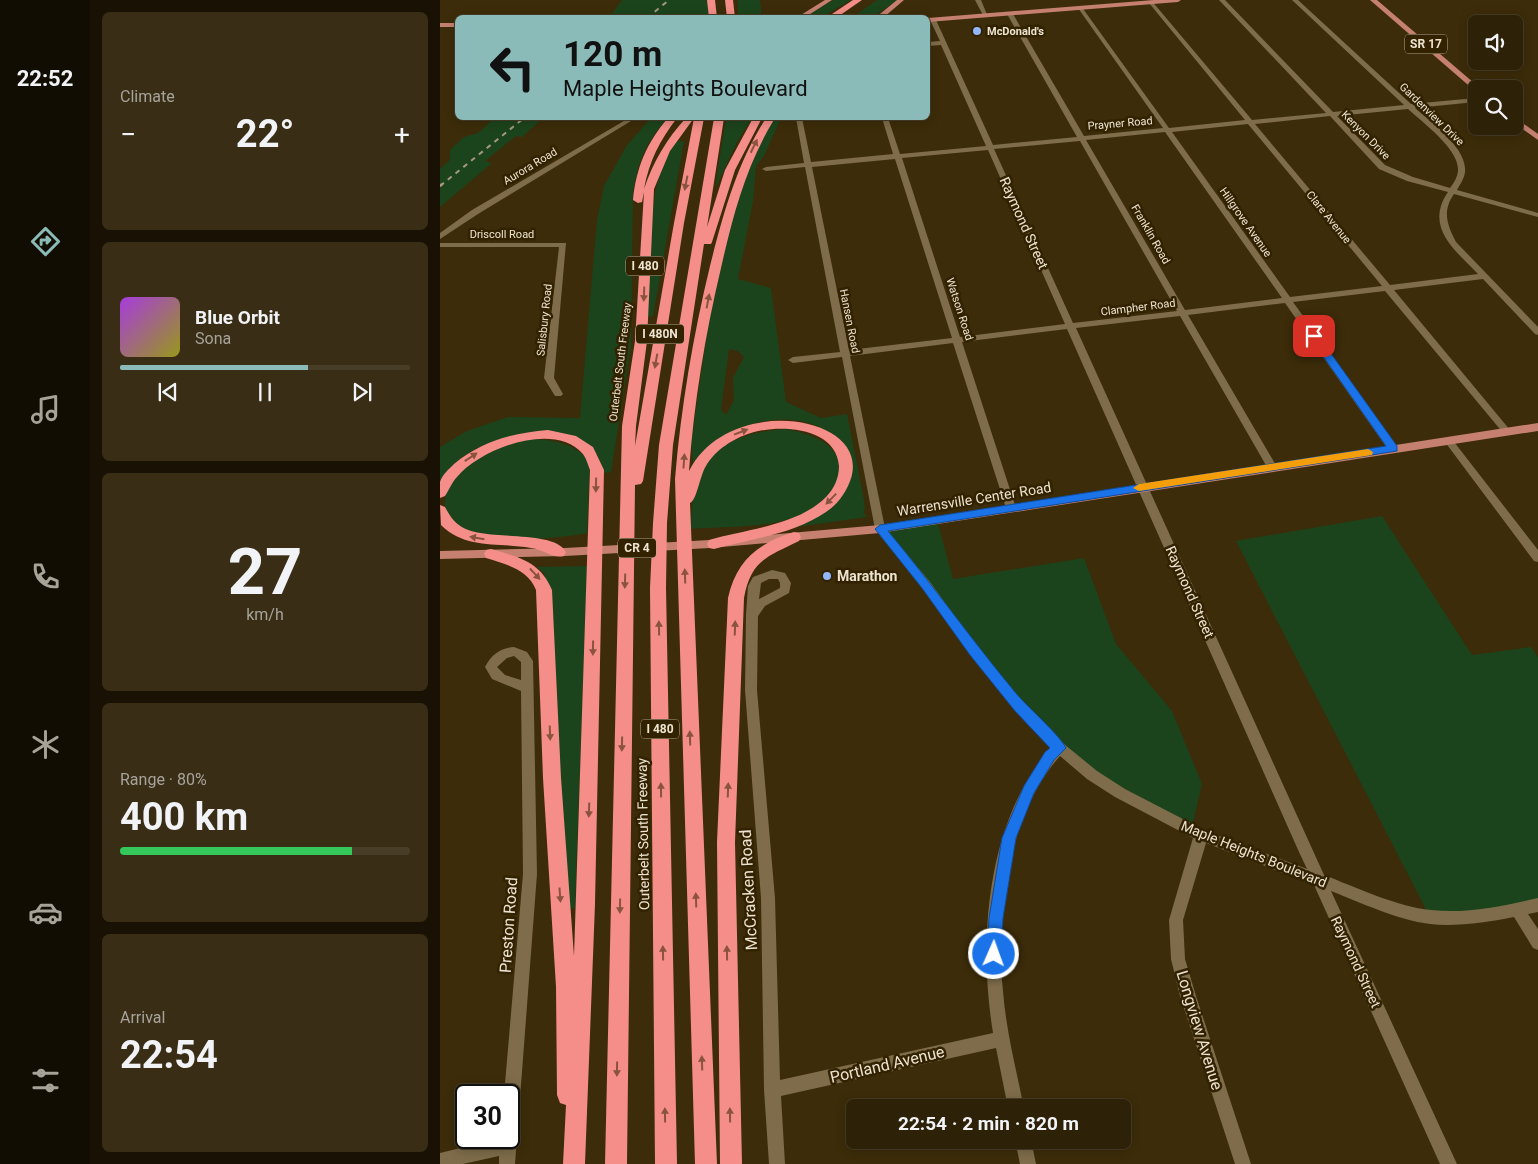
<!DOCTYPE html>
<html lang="en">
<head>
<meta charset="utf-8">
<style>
  body { margin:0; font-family:Roboto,sans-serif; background:#392e15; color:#f1f3f6; height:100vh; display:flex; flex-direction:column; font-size:19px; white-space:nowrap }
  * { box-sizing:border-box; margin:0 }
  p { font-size:16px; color:#a7a39b }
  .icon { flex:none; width:28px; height:28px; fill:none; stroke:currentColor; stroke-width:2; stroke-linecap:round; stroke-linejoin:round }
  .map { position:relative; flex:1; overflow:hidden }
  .side { display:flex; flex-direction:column; gap:12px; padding:12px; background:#191204; width:350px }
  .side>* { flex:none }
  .banner { position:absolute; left:15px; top:15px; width:475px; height:105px; border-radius:8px; box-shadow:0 2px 12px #0003,0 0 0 1px #483e28; background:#8bbbb9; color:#111; overflow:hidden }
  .buttons { position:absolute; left:1028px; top:15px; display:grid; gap:10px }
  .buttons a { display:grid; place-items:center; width:55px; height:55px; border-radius:8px; background:#2d2107; box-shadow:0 2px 12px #0003,0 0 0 1px #483e28; font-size:25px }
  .speed { position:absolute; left:15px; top:1084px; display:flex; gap:10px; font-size:25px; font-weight:700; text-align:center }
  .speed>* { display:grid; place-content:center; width:65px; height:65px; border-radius:50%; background:#2d2107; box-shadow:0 2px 12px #0003,0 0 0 1px #483e28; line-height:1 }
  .speed .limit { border:2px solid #111; border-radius:8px; background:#fff; color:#111 }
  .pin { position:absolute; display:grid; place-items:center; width:42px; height:42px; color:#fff; margin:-21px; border-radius:10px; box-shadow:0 2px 8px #0006 }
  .me { position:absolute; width:55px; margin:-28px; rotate:2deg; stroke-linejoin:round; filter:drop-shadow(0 0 4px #0008) }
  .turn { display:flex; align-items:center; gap:18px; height:105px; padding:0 25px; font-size:22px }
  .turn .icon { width:65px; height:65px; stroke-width:2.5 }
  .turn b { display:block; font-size:35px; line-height:42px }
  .big { font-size:38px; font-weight:700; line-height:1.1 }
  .side .tile { flex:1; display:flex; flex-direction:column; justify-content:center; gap:8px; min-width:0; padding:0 18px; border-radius:8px; background:#392e15 }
  .side .dial { align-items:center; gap:0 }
  .dial b { font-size:65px; line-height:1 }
  .song { display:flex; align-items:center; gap:15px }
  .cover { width:60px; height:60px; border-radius:8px; background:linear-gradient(135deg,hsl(280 70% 55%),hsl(60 70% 35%)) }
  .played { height:5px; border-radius:2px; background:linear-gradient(90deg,#8bbbb9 65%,#483e28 65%) }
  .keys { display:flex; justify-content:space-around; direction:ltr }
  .heat { display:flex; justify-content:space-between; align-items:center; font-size:28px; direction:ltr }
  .charge { height:8px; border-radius:4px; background:linear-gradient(90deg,#34c759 80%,#483e28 0) }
  .trip { position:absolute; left:406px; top:1099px; width:285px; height:50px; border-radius:8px; background:#2d2107; box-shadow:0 2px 12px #0003,0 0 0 1px #483e28; font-weight:700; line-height:50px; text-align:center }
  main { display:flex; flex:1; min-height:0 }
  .menu { display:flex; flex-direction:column; width:90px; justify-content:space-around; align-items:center; background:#120d03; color:#a7a39b }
  .menu .icon { width:35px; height:35px }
  .menu .on { color:#8bbbb9 }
  .menu b { font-size:22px; color:#f1f3f6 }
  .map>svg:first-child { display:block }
  .green { fill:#1c441c; fill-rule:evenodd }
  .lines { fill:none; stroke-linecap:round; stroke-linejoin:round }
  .minor { fill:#7e6c4a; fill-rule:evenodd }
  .major { fill:#c58070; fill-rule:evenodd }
  .highway { fill:#f58e89; fill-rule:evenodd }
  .rail-far1 { stroke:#a5987f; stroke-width:2; stroke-dasharray:5 5; stroke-linecap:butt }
  .rail { stroke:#a5987f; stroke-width:2.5; stroke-dasharray:7 7; stroke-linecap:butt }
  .oneway { fill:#8a533e }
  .route { fill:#1a73e8; stroke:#114b97 }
  .slow { fill:#f59e0b }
  .poi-dot { fill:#93b7fd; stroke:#322200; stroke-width:2 }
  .labels { text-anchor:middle; stroke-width:5; stroke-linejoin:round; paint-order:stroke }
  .far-poi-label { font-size:11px; font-weight:bold; fill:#ede3d1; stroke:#322200; text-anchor:start }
  .far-street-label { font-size:11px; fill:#ede3d1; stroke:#322200 }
  .shield { fill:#322200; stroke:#b5a992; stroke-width:1 }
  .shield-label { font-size:12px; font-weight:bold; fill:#ede3d1 }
  .street-label { font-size:14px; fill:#ede3d1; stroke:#322200 }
  .poi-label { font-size:14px; font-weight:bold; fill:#ede3d1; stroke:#322200; text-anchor:start }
  .near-street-label { font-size:16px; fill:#ede3d1; stroke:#322200 }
</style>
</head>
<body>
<main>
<nav class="menu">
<b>22:52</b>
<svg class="icon on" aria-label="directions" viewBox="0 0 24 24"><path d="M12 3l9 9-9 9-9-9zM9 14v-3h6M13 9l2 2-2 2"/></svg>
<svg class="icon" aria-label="music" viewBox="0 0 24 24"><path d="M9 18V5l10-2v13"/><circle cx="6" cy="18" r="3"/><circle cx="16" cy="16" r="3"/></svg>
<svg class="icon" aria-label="phone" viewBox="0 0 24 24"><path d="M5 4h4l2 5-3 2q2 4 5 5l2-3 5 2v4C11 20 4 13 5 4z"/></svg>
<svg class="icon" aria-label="climate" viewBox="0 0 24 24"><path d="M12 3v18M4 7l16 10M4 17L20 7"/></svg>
<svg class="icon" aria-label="car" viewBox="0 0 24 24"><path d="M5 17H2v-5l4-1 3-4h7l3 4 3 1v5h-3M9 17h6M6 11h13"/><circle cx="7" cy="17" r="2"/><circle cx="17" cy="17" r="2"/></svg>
<svg class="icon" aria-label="filters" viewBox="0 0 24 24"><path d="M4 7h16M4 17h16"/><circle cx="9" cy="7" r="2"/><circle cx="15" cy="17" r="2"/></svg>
</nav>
<section class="side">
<div class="tile"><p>Climate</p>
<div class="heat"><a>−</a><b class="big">22°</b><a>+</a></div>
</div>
<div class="tile">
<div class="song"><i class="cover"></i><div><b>Blue Orbit</b><p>Sona</p></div></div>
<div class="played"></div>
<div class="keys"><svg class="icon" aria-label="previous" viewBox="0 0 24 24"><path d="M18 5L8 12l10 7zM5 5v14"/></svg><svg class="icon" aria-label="pause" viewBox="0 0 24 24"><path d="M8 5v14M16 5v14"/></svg><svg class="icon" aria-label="next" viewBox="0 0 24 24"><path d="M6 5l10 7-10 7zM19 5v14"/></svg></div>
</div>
<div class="tile dial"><b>27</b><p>km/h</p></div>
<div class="tile"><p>Range · 80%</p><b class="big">400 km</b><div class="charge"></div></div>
<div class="tile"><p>Arrival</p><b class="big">22:54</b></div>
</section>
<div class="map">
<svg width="1098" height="1164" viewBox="0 0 1098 1164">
  <rect width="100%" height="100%" fill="#3c2c09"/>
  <g class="green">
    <polygon points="182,0 271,0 273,18 169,18"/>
    <polygon points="298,0 320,0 322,17 325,17 298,17"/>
    <polygon points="393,0 411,0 382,17 365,17"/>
    <polygon points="437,0 457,0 433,17 413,17"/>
    <polygon points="54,118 103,118 82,137 76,136 45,161 52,163 0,207 0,169 10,160 10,150 24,137 38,133"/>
    <path d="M 211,118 L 227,118 C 205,145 200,156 193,191 L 191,346 L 171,472 L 163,473 C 162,457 148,440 132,438 C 120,435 105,438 93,438 C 83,438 72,437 62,439 C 39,444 11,461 0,482 L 0,447 L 27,431 L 68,417 L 140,418 L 157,220 L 164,186 L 187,145 Z"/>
    <polygon points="286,118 312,118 297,142 275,189"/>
    <path d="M 334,118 L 341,118 L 324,156 L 316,166 L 313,201 L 298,279 L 331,288 L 346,402 L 381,418 L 407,414 L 424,500 L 425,509 L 423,512 L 427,517 L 342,529 L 394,503 L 410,478 L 403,442 C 395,437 386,430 377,426 C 336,408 278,429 253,463 L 251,443 C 268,334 277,214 334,118 ZM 289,349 L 298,351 L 304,357 L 293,378 L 294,400 L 286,415 L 281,410 Z"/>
    <path d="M 237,141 L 244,141 L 213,316 L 208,317 C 211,264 203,184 237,141 Z"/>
    <path d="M 347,429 C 367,434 394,440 399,463 C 401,475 395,489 386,497 C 381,502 375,509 368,512 C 333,529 290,526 251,529 C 251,460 280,433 347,429 Z"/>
    <path d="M 93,439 C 116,440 135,444 150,462 L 147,533 C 109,540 68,542 30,532 C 26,530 19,530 16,527 C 8,520 4,510 5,500 C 8,462 62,444 93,439 Z"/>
    <polygon points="942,516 1032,655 1091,647 1098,657 1098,905 990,917 796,541"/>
    <polygon points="497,520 513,579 644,558 676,644 732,711 762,784 751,830 619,748 440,529"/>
    <polygon points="147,566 135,908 128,910 108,588 104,573 97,567"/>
  </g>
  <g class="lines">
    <g class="minor">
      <polygon points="535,0 541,0 548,17 544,17"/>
      <path d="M 711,0 L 812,120 L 886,113 L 779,0 L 785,0 L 893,112 L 964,105 L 852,0 L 858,0 L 971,104 L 1036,98 L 1036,102 L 975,108 C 991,122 1024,146 1025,168 C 1026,176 1021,183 1017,190 L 1098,213 L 1098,217 L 1014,194 C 1002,211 1007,225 1016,242 L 1098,327 L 1098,335 L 1095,334 L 1043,279 L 954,290 L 1070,430 L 1072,432 L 1067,435 L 1064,434 L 945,291 L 853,302 L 957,447 L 958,449 L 957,451 L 949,451 L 845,303 L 748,315 L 837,467 L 832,470 L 827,467 L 740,316 L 636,328 L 884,875 C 915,887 958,907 991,910 C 1027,914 1063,906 1098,898 L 1098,912 L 1088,914 L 1098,929 L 1098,950 L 1093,948 L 1074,917 C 1049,922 1016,927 990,924 C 957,920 922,903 891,891 L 1017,1164 L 1000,1164 L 874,885 L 766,843 L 743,920 L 745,959 L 756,996 L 811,1164 L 795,1164 L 740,996 L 731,959 L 729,920 L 753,838 L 675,797 L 647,779 L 620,756 C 568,814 555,916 563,991 C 566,1030 576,1069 584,1108 L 568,1108 L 556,1048 L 341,1096 L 345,1164 L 329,1164 L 324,1090 L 321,898 L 305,690 L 306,615 L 308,586 L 313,577 L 332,570 L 345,573 L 351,583 L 349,593 L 325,606 L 318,616 L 317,690 L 335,898 L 340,1080 L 553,1033 C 538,942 546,820 611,748 L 576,711 L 530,654 L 482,588 L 435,529 L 402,357 L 353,363 L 348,360 L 353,357 L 400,352 L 365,167 L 326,171 L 322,169 L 326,167 L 364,163 L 356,118 L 362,118 L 371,162 L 453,154 L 442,118 L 448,118 L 460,154 L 546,146 L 501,45 L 488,46 L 488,42 L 500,41 L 490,20 L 493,18 L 496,20 L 553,145 L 637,137 L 567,14 L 570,12 L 573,14 L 644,136 L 723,128 L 638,8 L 641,6 L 729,128 L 805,120 L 709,3 ZM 968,109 C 982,122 1019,149 1018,170 C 1018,176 1014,183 1010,188 L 973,177 L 945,165 L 897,116 ZM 890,116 L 939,169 L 967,181 L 1008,192 C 984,227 1015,250 1038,274 L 950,285 L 815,124 ZM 808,124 L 942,286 L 850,297 L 732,132 ZM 725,132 L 842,298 L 745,310 L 646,140 ZM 640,141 L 737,311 L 633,323 L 554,149 ZM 548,150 L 625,324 L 520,337 L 462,158 ZM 455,159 L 512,338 L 409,350 L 372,167 ZM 627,329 L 859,852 L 867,869 L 766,831 L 685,789 L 657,771 L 624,744 L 584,703 L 538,648 L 490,582 L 445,528 L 410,356 L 513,343 L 566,508 L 571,512 L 576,508 L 522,342 ZM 329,579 L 338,579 L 340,583 L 340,588 L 319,599 L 321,583 Z"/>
      <polygon points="189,118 196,118 38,214 0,239 0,233 32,210"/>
      <polygon points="0,243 126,243 114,378 123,394 121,396 115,396 104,378 119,247 0,247"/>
      <polygon points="1008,437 1011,438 1098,550 1098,562 1094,561 1005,442 1003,440 1005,438"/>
      <path d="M 74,647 L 87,652 L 93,661 L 97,874 L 75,1164 L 59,1164 L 59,1156 L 23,1164 L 0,1164 L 0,1153 L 61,1138 L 69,1138 L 69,1095 L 64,1095 L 83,874 L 81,691 L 52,679 L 45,667 C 51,655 60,648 74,647 ZM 74,656 L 81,662 L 81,680 L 65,675 L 57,667 L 67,658 Z"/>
      <polygon points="575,1140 591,1140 596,1164 580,1164"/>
    </g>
    <g class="major">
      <polygon points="385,0 392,0 364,18 356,18"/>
      <polygon points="457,0 464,0 443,18 435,18"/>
      <polygon points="714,0 741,0 738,2 488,22 488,18"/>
      <polygon points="930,0 937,0 1041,89 1035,91"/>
      <rect x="0" y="23" width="18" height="4"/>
      <polygon points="1074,117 1098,134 1098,140 1074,123"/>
      <polygon points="1098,423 1098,431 440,533 270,548 125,556 0,559 0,551 125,548 270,540 440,525"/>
    </g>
    <g class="highway">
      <polygon points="267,0 275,0 277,18 269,18"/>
      <polygon points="285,0 293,0 295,18 287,18"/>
      <polygon points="413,0 422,0 396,18 386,18"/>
      <path d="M 228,118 L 237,118 C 220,140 209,161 204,189 C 213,162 227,138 246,118 L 264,118 L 244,223 L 203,481 L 201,484 L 195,485 L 187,1164 L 165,1164 L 182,426 L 195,341 L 204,192 L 202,202 L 198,203 L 193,200 C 196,168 207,142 228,118 ZM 254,118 L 234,223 L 195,446 L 196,426 L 207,341 L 214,189 L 230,151 Z"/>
      <polygon points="274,118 284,118 267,227 285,170 313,118 322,118 295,170 272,242 271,244 264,244 233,445 227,523 226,588 237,1164 215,1164 210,588 213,523 219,445"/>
      <path d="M 326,118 L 335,118 C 306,165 293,215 281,268 C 265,335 254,403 249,471 C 290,390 442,416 408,486 C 403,497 395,506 386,512 C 354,534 311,539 274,549 L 269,548 L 267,544 L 269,540 C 306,529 357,526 386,497 C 394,489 399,478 399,466 C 396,427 340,424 311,433 C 294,438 275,450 266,466 C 260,475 257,500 250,503 L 277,1164 L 255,1164 L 235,479 C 241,407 253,336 270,266 C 283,214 297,163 326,118 Z"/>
      <path d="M 108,430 L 136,436 L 153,447 L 164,470 L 155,904 L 145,1164 L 123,1164 L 126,1105 L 120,1103 L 117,1095 L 116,987 L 103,778 L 96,590 C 88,569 65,564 46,558 L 44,554 L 46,550 L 51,549 C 78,557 100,561 112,590 L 121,778 L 134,956 L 150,470 C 148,465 146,457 142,453 C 113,421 40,449 17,477 C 12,482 9,490 5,496 L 0,498 C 0,493 0,487 0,482 C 2,475 9,469 14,464 C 42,441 73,433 108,430 Z"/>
      <path d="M 0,505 L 5,507 C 9,514 12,520 19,525 C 41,543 113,528 126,552 L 124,556 C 113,559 102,549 91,548 C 59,542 26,550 1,525 Z"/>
      <path d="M 354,532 L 359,533 L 361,537 L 359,541 C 327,557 311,560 304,598 L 295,842 L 302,1164 L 280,1164 L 277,842 L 288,598 C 296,561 318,543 354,532 Z"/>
    </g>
    <g class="rail-far1">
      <polyline points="207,18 229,0"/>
      <polyline points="0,186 84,118"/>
    </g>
    <polyline class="rail" points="0,186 2,184"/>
  </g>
  <defs><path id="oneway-solid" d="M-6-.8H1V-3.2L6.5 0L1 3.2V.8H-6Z" transform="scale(1.25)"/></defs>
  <g class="oneway">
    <use href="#oneway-solid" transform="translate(314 146) rotate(-64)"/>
    <use href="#oneway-solid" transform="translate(246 183) rotate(101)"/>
    <use href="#oneway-solid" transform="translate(204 294) rotate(92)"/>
    <use href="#oneway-solid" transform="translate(268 301) rotate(-79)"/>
    <use href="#oneway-solid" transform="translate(216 361) rotate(100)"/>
    <use href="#oneway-solid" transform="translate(301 432) rotate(-21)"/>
    <use href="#oneway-solid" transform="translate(31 457) rotate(-33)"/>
    <use href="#oneway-solid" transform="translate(244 461) rotate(-86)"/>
    <use href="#oneway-solid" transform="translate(156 485) rotate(91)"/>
    <use href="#oneway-solid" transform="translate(391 499) rotate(134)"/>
    <use href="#oneway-solid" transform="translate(37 538) rotate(-170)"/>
    <use href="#oneway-solid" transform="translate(95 574) rotate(47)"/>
    <use href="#oneway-solid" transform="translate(245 576) rotate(-92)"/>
    <use href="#oneway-solid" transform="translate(185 581) rotate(92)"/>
    <use href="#oneway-solid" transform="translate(219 628) rotate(-91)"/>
    <use href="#oneway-solid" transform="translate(295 628) rotate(-88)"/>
    <use href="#oneway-solid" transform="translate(153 648) rotate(91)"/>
    <use href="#oneway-solid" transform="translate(110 733) rotate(88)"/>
    <use href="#oneway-solid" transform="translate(250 738) rotate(-92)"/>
    <use href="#oneway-solid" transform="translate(182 744) rotate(91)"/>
    <use href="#oneway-solid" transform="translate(221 790) rotate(-91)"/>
    <use href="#oneway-solid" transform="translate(288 790) rotate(-88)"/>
    <use href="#oneway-solid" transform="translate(149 810) rotate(92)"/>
    <use href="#oneway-solid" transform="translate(120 895) rotate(86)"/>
    <use href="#oneway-solid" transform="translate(256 900) rotate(-92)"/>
    <use href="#oneway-solid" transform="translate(180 906) rotate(91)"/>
    <use href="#oneway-solid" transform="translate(223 953) rotate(-91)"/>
    <use href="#oneway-solid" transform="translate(287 953) rotate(-91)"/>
    <use href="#oneway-solid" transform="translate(262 1063) rotate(-92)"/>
    <use href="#oneway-solid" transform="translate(177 1069) rotate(91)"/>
    <use href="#oneway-solid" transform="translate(225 1115) rotate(-91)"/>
    <use href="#oneway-solid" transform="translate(290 1115) rotate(-91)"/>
  </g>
  <path class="route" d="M 871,334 L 877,334 L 957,446 L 957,451 L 448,531 C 492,584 531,639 574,691 C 587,707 618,733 626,748 L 614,760 L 594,793 L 576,838 L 563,918 L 561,954 L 559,959 L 554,961 L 549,959 L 547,954 L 549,918 L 562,838 L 584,786 L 605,752 L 610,748 L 575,711 L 530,655 L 482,588 L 435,529 L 440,525 L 946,446 L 869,336 Z"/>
  <polygon class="slow" points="928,449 933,452 932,455 699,491 693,488 699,484"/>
  <g class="poi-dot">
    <circle cx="537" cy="31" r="5"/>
    <circle cx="387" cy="576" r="5"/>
  </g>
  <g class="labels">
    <g class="far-poi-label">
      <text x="547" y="35">McDonald's</text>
    </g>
    <g class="far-street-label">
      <text transform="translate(992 114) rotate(44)" y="4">Gardenview Drive</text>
      <text transform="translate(680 123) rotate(-5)" y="4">Prayner Road</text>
      <text transform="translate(926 135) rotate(45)" y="4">Kenyon Drive</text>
      <text transform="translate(90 166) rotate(-31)" y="4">Aurora Road</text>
      <text transform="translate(889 217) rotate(51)" y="4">Clare Avenue</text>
      <text transform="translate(806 222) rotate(55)" y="4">Hillgrove Avenue</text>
      <text x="62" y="238">Driscoll Road</text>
      <text transform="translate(711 234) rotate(60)" y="4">Franklin Road</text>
      <text transform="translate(698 307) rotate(-7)" y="4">Clampher Road</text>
      <text transform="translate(520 309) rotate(72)" y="4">Watson Road</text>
      <text transform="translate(104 320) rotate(-84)" y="4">Salisbury Road</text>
      <text transform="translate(410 321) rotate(79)" y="4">Hansen Road</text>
      <text transform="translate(180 362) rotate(-83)" y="4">Outerbelt South Freeway</text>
    </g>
    <g class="shield">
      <rect x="965" y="34.5" width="42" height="19" rx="4"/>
      <rect x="186" y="256.5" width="38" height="19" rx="4"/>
      <rect x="196" y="324.5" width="48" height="19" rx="4"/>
      <rect x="178" y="538.5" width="38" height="19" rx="4"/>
      <rect x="201" y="719.5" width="38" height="19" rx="4"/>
    </g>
    <g class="shield-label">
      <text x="986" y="48">SR 17</text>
      <text x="205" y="270">I 480</text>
      <text x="220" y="338">I 480N</text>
      <text x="197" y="552">CR 4</text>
      <text x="220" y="733">I 480</text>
    </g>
    <g class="street-label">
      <text transform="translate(584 223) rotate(66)" y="5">Raymond Street</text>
      <text transform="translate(534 499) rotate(-9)" y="5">Warrensville Center Road</text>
      <text transform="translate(750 592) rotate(66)" y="5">Raymond Street</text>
      <text transform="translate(203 834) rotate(-91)" y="5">Outerbelt South Freeway</text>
      <text transform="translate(814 854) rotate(22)" y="5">Maple Heights Boulevard</text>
      <text transform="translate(916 962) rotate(65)" y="5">Raymond Street</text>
    </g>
    <g class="poi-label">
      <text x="397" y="581">Marathon</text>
    </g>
    <g class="near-street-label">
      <text transform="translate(308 890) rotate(-93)" y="6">McCracken Road</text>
      <text transform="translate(68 925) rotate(-86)" y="6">Preston Road</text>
      <text transform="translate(760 1030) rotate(73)" y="6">Longview Avenue</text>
      <text transform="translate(447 1064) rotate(-13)" y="6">Portland Avenue</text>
    </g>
  </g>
</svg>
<div class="buttons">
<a><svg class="icon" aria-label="sound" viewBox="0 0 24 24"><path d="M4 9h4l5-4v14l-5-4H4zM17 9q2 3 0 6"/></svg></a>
<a><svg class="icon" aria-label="search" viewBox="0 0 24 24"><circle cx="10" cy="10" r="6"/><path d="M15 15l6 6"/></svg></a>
</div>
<div class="speed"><div class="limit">30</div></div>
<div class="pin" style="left:874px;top:336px;background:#d93025"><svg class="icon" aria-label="arrive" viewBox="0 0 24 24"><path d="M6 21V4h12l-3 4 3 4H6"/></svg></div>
<svg class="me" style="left:554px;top:954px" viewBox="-20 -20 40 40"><circle r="17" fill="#1a73e8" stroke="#fff" stroke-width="3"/><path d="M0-11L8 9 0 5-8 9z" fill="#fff"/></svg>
<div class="trip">22:54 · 2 min · 820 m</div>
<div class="banner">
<div class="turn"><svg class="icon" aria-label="left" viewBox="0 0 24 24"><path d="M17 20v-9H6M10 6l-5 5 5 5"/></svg><div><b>120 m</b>Maple Heights Boulevard</div></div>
</div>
</div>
</main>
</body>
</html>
